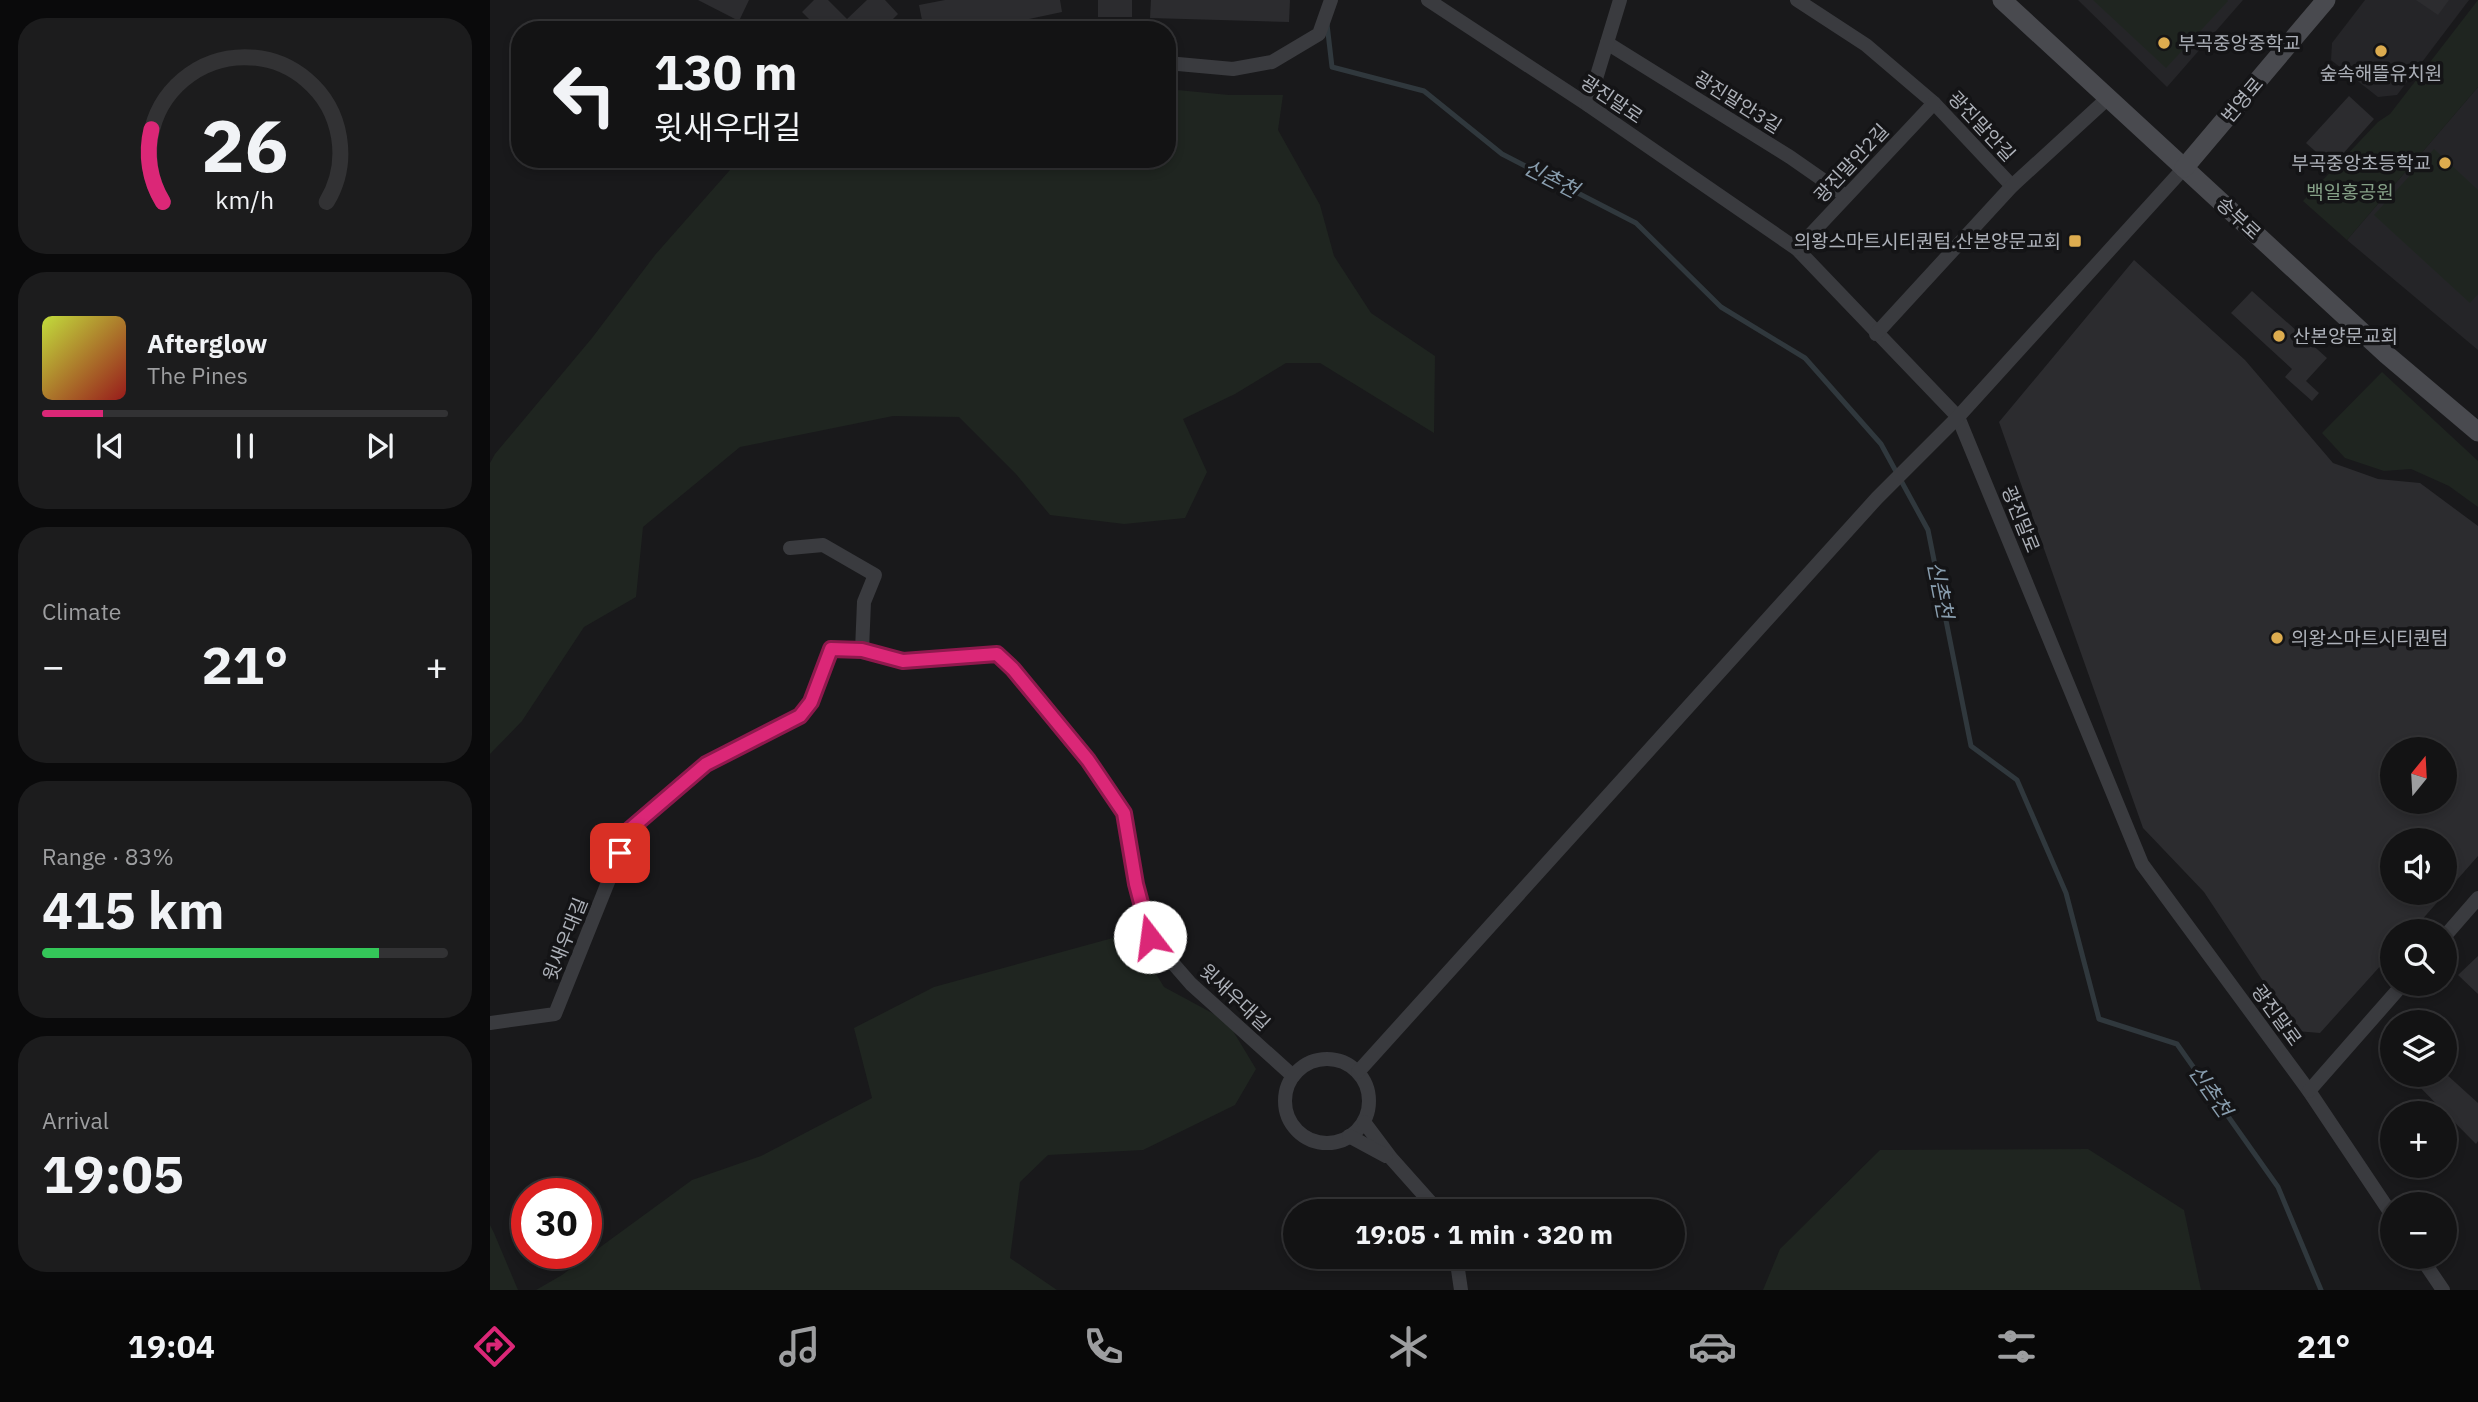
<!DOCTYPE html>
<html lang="en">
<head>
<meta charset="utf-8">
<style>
  body { margin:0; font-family:"IBM Plex Sans","Noto Sans KR",sans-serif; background:#1c1c1d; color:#f1f3f6; height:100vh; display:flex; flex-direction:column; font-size:26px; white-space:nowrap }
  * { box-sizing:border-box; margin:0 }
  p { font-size:23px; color:#9d9ea0 }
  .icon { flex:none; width:38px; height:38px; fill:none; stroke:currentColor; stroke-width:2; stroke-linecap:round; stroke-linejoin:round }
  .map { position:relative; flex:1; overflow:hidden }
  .drawer { display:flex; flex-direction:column; gap:18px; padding:18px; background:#0a0a0b; width:490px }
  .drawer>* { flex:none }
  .top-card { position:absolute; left:21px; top:21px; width:665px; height:147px; border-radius:28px; box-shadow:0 4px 10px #0003,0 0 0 2px #323234; background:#131314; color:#f1f3f6; overflow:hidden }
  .needle { width:46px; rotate:18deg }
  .tools { position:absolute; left:1890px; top:737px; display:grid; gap:14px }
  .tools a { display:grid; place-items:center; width:77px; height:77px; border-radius:50%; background:#131314; box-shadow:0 4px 10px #0003,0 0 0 2px #323234; font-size:35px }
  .speed { position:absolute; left:21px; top:1178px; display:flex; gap:14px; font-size:35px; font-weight:700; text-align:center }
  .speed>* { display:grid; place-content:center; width:91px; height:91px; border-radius:50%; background:#131314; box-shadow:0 4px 10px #0003,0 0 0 2px #323234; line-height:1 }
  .speed .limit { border:10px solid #d22; background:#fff; color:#111 }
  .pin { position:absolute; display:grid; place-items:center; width:60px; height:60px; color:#fff; margin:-30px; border-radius:14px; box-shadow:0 4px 10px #0006 }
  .me { position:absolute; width:77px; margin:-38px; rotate:345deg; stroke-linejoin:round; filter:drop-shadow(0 0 5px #0008) }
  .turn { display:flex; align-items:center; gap:24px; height:147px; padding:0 28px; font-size:32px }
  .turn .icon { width:91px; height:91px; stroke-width:2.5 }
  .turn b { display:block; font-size:49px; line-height:60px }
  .big { font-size:52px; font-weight:700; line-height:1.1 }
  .drawer .card { flex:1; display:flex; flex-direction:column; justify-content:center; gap:10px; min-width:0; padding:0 24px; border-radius:28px; background:#1c1c1d }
  .drawer .dial { align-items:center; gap:0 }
  .dial svg { height:182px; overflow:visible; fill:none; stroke:#323234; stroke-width:7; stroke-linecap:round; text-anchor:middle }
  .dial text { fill:#f1f3f6; stroke:none }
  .song { display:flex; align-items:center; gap:21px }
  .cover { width:84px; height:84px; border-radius:10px; background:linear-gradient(135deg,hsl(70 70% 55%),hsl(0 70% 35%)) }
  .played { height:7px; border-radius:4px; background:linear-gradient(90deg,#db2777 15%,#323234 15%) }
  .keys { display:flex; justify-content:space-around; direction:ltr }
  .heat { display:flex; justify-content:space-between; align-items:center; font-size:38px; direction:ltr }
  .charge { height:10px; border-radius:5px; background:linear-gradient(90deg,#34c759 83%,#323234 0) }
  .trip { position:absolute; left:793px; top:1199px; width:402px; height:70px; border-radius:35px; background:#131314; box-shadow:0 4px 10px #0003,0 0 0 2px #323234; font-weight:700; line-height:70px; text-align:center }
  .tabs { display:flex; height:112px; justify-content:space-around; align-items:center; background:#080808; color:#9d9ea0 }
  .tabs .icon { width:49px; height:49px }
  .tabs .selected { color:#db2777 }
  .tabs b { font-size:32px; color:#f1f3f6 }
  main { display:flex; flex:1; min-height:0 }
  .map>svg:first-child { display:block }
  .built { fill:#252528 }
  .green { fill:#1f2520 }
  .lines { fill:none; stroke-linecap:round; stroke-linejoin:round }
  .stream { stroke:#30383d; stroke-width:5 }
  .building { fill:#2c2c2f; fill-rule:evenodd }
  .street { stroke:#3a3b3f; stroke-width:14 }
  .secondary { stroke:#494a4f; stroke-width:19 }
  .route-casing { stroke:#8e194d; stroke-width:18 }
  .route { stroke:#db2777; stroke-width:12 }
  .poi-dot { fill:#ddac4f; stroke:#141416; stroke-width:2.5 }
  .labels { text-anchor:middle; stroke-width:7; stroke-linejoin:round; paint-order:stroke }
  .poi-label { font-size:19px; fill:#adb1b9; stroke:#141416; text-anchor:start }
  .street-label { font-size:19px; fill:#adb1b9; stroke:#141416 }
  .park-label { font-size:19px; fill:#86a188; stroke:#141416 }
  .water-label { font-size:21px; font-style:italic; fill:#899eaf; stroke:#141416 }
</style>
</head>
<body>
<main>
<section class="drawer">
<div class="card dial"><svg viewBox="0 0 100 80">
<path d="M14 69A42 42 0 1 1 86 69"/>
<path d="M14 69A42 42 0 0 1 9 37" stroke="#db2777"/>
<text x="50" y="56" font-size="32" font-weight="700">26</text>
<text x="50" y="72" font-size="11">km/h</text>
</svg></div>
<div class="card">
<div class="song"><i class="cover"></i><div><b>Afterglow</b><p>The Pines</p></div></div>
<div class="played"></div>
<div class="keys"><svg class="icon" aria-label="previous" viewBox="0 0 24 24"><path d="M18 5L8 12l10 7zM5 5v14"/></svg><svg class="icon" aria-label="pause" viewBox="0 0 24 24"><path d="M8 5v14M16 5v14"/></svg><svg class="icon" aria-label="next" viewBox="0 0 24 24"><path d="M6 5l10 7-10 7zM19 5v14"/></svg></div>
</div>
<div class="card"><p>Climate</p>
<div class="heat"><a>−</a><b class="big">21°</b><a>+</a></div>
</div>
<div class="card"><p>Range · 83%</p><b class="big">415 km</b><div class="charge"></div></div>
<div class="card"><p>Arrival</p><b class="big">19:05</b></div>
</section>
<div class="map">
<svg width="1988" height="1290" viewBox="0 0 1988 1290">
  <rect width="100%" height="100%" fill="#19191b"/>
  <g class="built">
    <polygon points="1588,0 1753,0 1677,87"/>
    <polygon points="1875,0 1979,0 1907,95 1888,97 1841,60 1842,43"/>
    <polygon points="1988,87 1988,350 1857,240"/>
  </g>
  <g class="green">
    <polygon points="1603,0 1737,0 1738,1 1676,68"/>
    <polygon points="1988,0 1988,87 1857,240 1813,201 1888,122 1900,114"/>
    <polygon points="677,89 739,95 793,95 788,130 830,205 844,256 881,313 945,356 944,433 830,363 796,363 745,394 693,419 717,472 695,518 634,524 560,515 526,474 469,417 403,416 250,447 153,527 146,597 94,627 32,721 0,754 0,463 5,454 102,338 165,255 247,162 349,168 389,159 677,159"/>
    <polygon points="1944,149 1988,190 1988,294 1980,303 1884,215"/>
    <polygon points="1892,372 1988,461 1988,507 1959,486 1921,469 1894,471 1855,458 1832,433"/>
    <polygon points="641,933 674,987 737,1021 766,1069 745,1105 653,1150 558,1155 530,1182 520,1258 567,1290 46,1290 72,1275 202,1180 271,1156 382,1098 364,1028 444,987"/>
    <polygon points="1598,1149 1694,1210 1711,1290 1273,1290 1290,1249 1390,1150"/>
    <polygon points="0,1225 4,1233 28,1290 0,1290"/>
  </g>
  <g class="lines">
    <polyline class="stream" points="837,24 842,67 934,91 1012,154 1146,223 1231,307 1315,358 1391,444 1438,530 1481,746 1527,780 1576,893 1609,1019 1687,1044 1788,1187 1831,1290"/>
  </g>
  <g class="building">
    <polygon points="208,0 259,0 249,21"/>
    <polygon points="324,0 338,0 357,19 377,0 395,0 408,14 392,30 330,30 312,12"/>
    <polygon points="455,0 570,0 572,12 486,30 434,30 429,5"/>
    <rect x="608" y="0" width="34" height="17"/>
    <polygon points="661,0 800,0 799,22 660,18"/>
    <polygon points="1926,0 1959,0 1948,15"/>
    <polygon points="277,22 285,30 269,30"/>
    <polygon points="1859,96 1884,119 1842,166 1816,143"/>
    <path d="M 1644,260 L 1755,360 L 1843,463 L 1888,479 L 1930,483 L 1988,526 L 1988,856 L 1922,931 L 1902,931 L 1902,953 L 1830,1033 L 1806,1031 L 1714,892 L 1653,828 L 1509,422 ZM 1902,749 L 1955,749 L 1955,802 L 1902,802 ZM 1902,840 L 1955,840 L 1955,892 L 1902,892 Z"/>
    <polygon points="1762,291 1837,358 1816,381 1829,393 1822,401 1795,377 1802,369 1741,313"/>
    <polygon points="1988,956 1988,994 1968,975"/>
    <polygon points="1917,1074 1956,1074 1988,1103 1988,1141 1986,1144"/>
  </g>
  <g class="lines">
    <g class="street">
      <polyline points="938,0 1098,105 1307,249 1468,417 1652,864 1819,1091 1902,1215"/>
      <polyline points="1307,0 1376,45 1444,103 1522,186"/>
      <polyline points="1117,43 1300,157 1356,196"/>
      <polyline points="677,63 743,69 782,62 829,34 841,0"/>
      <polyline points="1098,105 1130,0"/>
      <polyline points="1307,249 1444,103"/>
      <polyline points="1386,334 1522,186 1618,98"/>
      <polyline points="300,548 333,545 385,575 374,602 372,650"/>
      <polyline points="1955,936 1988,898"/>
      <polyline points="0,1023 65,1014 139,830 216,763 310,716 321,702 341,649 372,650 413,661 507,654 523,669 598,760 634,813 646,884 660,937 701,984 803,1076"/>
      <circle cx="837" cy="1101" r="42"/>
      <polyline points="868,1072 1387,498 1468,417 1694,168"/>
      <polyline points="1819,1091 1913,984"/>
      <polyline points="874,1122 901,1158 942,1204 946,1211"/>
      <polyline points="859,1136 896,1156"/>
      <polyline points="966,1256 971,1290"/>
      <polyline points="1930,1256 1953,1290"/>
    </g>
    <g class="secondary">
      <polyline points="1512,0 1897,355 1988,432"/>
      <polyline points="1694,168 1836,0"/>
    </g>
  </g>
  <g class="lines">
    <g class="route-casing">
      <polyline id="route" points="130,853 139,830 216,764 310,716 321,702 341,649 372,650 413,661 507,654 523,669 598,760 634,813 646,884 660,937"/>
    </g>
    <use href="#route" class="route"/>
  </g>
  <g class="poi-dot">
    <circle cx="1674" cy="43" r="7"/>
    <circle cx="1891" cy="51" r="7"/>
    <circle cx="1955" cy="163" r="7"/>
    <rect x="1578" y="234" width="14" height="14" rx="3.5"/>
    <circle cx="1789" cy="336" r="7"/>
    <circle cx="1787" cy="638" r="7"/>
  </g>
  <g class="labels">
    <g class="poi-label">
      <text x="1688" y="50">부곡중앙중학교</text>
      <text x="1891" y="80" text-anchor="middle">숲속해뜰유치원</text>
      <text x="1941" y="170" text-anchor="end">부곡중앙초등학교</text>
      <text x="1571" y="248" text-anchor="end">의왕스마트시티퀀텀.산본양문교회</text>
      <text x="1803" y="343">산본양문교회</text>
      <text x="1801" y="645">의왕스마트시티퀀텀</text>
    </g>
    <g class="street-label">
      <text transform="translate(1122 99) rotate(34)" y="7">광진말로</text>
      <text transform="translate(1752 100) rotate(-50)" y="7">번영로</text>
      <text transform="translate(1248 102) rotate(32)" y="7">광진말안3길</text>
      <text transform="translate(1492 126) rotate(47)" y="7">광진말안길</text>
      <text transform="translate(1361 163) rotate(-47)" y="7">광진말안2길</text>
      <text transform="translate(1749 218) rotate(43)" y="7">송부로</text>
      <text transform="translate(1531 519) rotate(68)" y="7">광진말로</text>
      <text transform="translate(75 939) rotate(-68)" y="7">윗새우대길</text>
      <text transform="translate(745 997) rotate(43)" y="7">윗새우대길</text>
      <text transform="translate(1787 1015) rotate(54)" y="7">광진말로</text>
    </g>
    <g class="park-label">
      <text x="1860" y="199">백일홍공원</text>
    </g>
    <g class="water-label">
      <text transform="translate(1061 179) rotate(27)" y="7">신촌천</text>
      <text transform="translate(1450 590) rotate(79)" y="7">신촌천</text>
      <text transform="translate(1720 1091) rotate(55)" y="7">신촌천</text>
    </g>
  </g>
</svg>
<div class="tools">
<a><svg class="needle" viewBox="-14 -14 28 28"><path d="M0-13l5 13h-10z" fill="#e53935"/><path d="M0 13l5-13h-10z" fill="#9d9ea0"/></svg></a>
<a><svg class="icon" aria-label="sound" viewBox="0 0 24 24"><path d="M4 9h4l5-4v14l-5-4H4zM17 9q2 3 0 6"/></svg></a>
<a><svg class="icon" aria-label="search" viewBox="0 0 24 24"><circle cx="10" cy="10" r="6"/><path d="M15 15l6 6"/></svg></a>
<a><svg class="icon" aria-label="layers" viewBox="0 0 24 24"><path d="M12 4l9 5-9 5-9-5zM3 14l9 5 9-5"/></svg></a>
<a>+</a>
<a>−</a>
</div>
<div class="speed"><div class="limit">30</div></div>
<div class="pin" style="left:130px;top:853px;background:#d93025"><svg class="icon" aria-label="arrive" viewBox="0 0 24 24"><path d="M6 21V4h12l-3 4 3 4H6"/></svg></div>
<svg class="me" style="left:660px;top:937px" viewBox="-20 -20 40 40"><circle r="19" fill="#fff"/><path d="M0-13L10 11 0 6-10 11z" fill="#db2777"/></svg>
<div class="trip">19:05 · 1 min · 320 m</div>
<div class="top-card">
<div class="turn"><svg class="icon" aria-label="left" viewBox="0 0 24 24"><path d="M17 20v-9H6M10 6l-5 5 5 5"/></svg><div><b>130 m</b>윗새우대길</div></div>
</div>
</div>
</main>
<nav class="tabs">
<b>19:04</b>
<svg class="icon selected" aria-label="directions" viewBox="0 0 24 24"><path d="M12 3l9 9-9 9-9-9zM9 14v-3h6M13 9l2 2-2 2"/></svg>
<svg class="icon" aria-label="music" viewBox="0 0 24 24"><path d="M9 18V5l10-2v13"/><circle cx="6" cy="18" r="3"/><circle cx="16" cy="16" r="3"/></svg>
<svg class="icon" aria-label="phone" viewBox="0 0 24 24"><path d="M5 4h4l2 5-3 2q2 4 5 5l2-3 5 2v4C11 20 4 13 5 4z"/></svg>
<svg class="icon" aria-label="climate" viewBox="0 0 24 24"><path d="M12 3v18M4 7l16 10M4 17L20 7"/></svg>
<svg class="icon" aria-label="car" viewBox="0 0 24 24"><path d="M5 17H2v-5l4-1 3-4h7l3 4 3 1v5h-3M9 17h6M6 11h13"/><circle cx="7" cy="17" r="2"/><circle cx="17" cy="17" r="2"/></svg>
<svg class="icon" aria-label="filters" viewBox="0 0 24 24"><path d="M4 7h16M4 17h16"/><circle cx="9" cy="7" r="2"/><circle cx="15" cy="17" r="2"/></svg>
<b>21°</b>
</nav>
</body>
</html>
